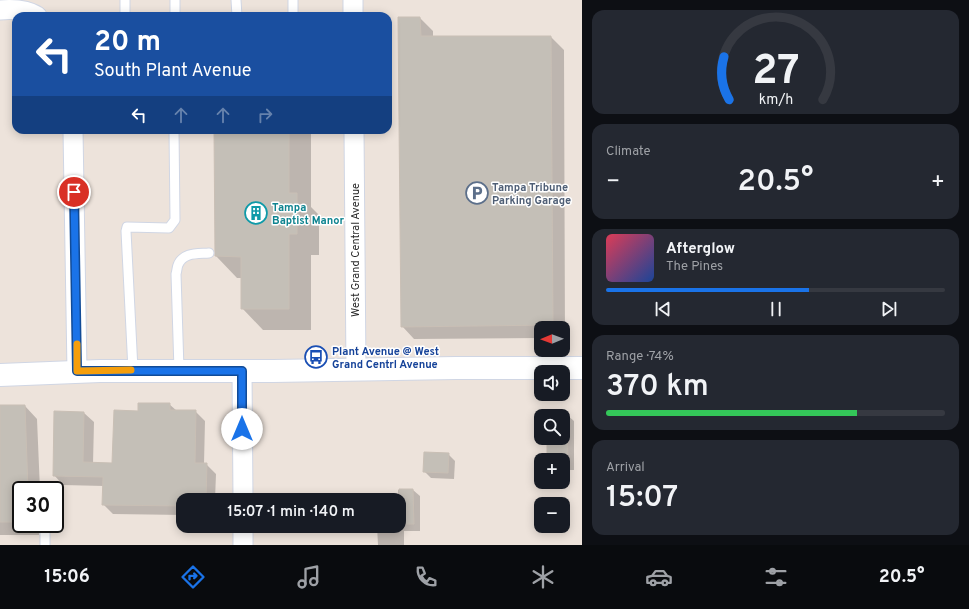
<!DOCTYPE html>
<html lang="en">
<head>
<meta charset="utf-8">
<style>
  body { margin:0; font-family:Overpass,sans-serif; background:#242831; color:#f1f3f6; height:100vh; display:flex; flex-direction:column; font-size:15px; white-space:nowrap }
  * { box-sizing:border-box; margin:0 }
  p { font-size:13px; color:#9ea1a6 }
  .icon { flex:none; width:22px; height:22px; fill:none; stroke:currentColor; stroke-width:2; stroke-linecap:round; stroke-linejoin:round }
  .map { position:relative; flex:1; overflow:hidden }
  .panel { display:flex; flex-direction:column; gap:10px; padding:10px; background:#0d0f14; width:387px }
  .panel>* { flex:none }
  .top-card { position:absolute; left:12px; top:12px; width:380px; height:122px; border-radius:12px; box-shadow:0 2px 10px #0003; background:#1a4fa0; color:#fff; overflow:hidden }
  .needle { width:26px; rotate:269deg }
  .tools { position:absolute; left:534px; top:321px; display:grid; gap:8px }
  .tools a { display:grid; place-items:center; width:36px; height:36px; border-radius:8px; background:#171b24; box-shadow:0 2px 10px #0003; font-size:20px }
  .speed { position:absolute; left:12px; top:481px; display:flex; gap:8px; font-size:20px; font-weight:700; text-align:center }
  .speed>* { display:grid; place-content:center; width:52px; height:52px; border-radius:50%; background:#171b24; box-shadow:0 2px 10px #0003; line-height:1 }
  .speed .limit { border:2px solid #111; border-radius:6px; background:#fff; color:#111 }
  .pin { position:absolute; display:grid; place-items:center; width:34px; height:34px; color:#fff; margin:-17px; border:2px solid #fff; border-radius:50%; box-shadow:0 1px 4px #0007 }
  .me { position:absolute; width:44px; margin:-22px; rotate:0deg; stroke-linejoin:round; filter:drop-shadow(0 0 3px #0008) }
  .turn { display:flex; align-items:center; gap:14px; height:84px; padding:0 16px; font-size:18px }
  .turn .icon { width:52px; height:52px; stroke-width:2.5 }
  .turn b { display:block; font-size:28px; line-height:34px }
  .lanes { display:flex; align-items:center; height:38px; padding:0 16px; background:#0003; justify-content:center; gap:20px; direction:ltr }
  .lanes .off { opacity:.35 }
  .big { font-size:30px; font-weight:600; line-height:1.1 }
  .panel .card { flex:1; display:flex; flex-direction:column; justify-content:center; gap:6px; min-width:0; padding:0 14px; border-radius:12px; background:#242831 }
  .panel .dial { align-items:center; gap:0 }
  .dial svg { height:104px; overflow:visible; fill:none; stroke:#363941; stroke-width:7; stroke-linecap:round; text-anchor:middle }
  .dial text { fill:#f1f3f6; stroke:none }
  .song { display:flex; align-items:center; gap:12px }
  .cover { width:48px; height:48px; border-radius:6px; background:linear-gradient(135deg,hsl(350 70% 55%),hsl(220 70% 35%)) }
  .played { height:4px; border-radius:2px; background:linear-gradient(90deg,#1a73e8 60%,#363941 60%) }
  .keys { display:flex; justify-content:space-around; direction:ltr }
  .heat { display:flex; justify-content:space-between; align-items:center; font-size:22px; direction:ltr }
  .charge { height:6px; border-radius:3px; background:linear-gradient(90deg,#34c759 74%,#363941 0) }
  .trip { position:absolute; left:176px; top:493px; width:230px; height:40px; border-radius:12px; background:#171b24; box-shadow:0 2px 10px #0003; font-weight:600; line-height:40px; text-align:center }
  .tab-bar { display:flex; height:64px; justify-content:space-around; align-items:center; background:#090b0e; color:#9ea1a6 }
  .tab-bar .icon { width:28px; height:28px }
  .tab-bar .selected { color:#1a73e8 }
  .tab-bar b { font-size:18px; color:#f1f3f6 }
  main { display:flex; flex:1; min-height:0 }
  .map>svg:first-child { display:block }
  .shadow { fill:#0003 }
  .building { fill:#c4bfb7; stroke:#c9bfb5 }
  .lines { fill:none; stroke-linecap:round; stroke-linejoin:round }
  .service-casing { stroke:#d0d6e4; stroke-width:11 }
  .minor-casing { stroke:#d0d6e4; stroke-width:21 }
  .tertiary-casing { stroke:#d0d6e4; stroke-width:24 }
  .service { stroke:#fff; stroke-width:9 }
  .minor { stroke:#fff; stroke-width:19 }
  .tertiary { stroke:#fff; stroke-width:22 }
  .route-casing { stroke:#114b97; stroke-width:10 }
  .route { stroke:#1a73e8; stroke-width:7 }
  .slow { stroke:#f59e0b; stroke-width:7 }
  .labels { text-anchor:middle; stroke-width:3; stroke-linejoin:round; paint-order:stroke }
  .service-label { font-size:11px; font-weight:bold; fill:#4e5e75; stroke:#fff; text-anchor:start }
  .culture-label { font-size:11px; font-weight:bold; fill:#0d838f; stroke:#fff; text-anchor:start }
  .street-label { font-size:11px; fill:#2a2a2a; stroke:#fff }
  .transit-label { font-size:11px; font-weight:bold; fill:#164399; stroke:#fff; text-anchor:start }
</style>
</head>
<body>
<main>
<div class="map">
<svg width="582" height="545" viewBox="0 0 582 545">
  <rect width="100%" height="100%" fill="#ede3db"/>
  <g class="shadow">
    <polygon points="420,18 433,31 433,37 551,37 564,50 565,338 563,338 563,328 541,328 541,338 414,339 402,326"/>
    <polygon points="215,130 311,130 311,207 319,215 319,255 311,255 311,330 263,330 242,308 242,278 237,278 216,256"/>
    <polygon points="169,404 177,411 195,411 205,421 204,464 206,464 216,474 215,500 183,500 183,515 113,514 103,504 104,486 63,485 54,475 84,413 94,422 93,464 113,464 139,412"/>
    <polygon points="0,406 25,406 37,419 40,490 21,490 21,524 39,524 39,535 0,535"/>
    <polygon points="548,415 567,415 574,421 574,470 563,470 563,460 548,460 548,438 563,438 563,416 548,416"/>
    <polygon points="448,454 455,461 454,479 431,478 424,471"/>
    <polygon points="398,490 413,490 420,496 420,531 404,531 404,545 378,545 377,526 399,526 399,500 372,500 372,495 398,495"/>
  </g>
  <g class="building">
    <polygon points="398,17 420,17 421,36 551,36 553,325 401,327"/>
    <polygon points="214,130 289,130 289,193 297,193 297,234 289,234 289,309 241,309 241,257 215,256"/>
    <polygon points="138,403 170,403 170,410 196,410 195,463 207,463 206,500 183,500 183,506 102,505 103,477 53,476 54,411 84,412 83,462 112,463 114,410 138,411"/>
    <polygon points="0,405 25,405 28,490 21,490 21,522 0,522"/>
    <polygon points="547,414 567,414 568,460 547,460 547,438 563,438 563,416 547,416"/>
    <polygon points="424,452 449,453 448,473 423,472"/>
    <polygon points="399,489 413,489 414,524 399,524"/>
  </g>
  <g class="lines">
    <g class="service-casing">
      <g id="service">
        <polyline points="236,0 237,16"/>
        <polyline points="293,0 293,16"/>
        <polyline points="125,16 125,0"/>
        <polyline points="175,16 175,0"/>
        <polyline points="133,370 126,231 127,227 169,228 175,220 174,130"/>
        <path d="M 179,370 L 176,274 C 177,271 177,267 178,265 C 183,252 198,254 209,253"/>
        <polyline points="45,545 45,530"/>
      </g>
    </g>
    <g class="minor-casing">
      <g id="minor">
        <polyline points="353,0 353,16"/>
        <path d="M 0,10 C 12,9 26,9 37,16"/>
        <polyline points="73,130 77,371"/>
        <polyline points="354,130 356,369"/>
        <polyline points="242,371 243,500"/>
        <polyline points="243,526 243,545"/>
      </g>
    </g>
    <g class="tertiary-casing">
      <polyline id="tertiary" points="0,375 100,371 273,371 456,368 582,368"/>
    </g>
    <use href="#service" class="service"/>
    <use href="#minor" class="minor"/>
    <use href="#tertiary" class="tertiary"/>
  </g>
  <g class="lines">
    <g class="route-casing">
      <polyline id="route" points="74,192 77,371 242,371 242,429"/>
    </g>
    <use href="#route" class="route"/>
    <polyline class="slow" points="77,344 77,371 131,370"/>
  </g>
  <defs>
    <g id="parking-ring" transform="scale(1.15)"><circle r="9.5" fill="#fff" stroke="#5c6f8a" stroke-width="1.5"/><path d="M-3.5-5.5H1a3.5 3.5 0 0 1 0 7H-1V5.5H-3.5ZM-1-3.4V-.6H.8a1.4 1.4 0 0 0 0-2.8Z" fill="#5c6f8a"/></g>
    <g id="building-ring" transform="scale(1.15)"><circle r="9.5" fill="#fff" stroke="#0f9aa8" stroke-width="1.5"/><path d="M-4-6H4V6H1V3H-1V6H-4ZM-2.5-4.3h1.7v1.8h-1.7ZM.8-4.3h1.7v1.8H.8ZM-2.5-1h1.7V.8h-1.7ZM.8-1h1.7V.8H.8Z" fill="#0f9aa8"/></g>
    <g id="bus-ring" transform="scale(1.15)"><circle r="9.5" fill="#fff" stroke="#1a4fb4" stroke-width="1.5"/><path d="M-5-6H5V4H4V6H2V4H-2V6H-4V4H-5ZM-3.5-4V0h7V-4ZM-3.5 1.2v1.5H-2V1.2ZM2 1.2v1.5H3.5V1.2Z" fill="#1a4fb4"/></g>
  </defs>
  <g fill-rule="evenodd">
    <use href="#parking-ring" x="477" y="193"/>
    <use href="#building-ring" x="256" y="213"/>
    <use href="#bus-ring" x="316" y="357"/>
  </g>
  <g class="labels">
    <g class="service-label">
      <text x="492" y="191">Tampa Tribune<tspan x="492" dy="13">Parking Garage</tspan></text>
    </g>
    <g class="culture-label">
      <text x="272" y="211">Tampa<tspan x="272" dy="13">Baptist Manor</tspan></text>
    </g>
    <g class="street-label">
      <text transform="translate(355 250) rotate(-90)" y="4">West Grand Central Avenue</text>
    </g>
    <g class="transit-label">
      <text x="332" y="355">Plant Avenue @ West<tspan x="332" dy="13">Grand Centrl Avenue</tspan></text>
    </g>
  </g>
</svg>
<div class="tools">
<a><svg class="needle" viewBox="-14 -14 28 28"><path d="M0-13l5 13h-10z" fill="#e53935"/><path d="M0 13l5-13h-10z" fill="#9ea1a6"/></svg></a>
<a><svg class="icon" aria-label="sound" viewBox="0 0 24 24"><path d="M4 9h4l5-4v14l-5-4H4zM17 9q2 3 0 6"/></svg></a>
<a><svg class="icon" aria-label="search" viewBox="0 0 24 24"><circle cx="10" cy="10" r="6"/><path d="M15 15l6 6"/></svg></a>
<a>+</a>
<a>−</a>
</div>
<div class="speed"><div class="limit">30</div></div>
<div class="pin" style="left:74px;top:192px;background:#d93025"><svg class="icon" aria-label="arrive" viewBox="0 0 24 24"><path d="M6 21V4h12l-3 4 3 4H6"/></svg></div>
<svg class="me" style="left:242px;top:429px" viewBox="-20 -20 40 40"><circle r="19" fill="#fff"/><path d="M0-13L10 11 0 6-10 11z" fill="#1a73e8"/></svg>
<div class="trip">15:07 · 1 min · 140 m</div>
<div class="top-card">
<div class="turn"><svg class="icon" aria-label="left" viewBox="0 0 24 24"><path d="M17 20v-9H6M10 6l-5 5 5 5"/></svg><div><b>20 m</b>South Plant Avenue</div></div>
<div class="lanes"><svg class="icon" aria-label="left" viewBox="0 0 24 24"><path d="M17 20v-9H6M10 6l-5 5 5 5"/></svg><svg class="icon off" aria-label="ahead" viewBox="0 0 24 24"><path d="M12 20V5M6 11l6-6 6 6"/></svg><svg class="icon off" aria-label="ahead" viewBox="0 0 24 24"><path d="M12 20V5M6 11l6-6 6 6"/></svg><svg class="icon off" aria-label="right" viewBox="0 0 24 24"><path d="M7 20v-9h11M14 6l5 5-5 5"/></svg></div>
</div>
</div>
<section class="panel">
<div class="card dial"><svg viewBox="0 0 100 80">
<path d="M14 69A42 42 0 1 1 86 69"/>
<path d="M14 69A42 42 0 0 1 10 36" stroke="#1a73e8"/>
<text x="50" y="56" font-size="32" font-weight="700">27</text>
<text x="50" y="72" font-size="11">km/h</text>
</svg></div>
<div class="card"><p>Climate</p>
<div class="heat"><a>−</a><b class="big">20.5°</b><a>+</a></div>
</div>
<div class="card">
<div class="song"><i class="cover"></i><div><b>Afterglow</b><p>The Pines</p></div></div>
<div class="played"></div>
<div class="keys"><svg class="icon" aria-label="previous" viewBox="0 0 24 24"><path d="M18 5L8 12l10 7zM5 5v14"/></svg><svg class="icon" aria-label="pause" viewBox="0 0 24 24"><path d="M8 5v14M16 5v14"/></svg><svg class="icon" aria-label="next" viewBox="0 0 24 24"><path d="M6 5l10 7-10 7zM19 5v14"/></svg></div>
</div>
<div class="card"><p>Range · 74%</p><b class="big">370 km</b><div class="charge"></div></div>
<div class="card"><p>Arrival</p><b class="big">15:07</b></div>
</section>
</main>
<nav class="tab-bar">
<b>15:06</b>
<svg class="icon selected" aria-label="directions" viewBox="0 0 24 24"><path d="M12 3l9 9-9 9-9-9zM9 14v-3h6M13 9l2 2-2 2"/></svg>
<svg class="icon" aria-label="music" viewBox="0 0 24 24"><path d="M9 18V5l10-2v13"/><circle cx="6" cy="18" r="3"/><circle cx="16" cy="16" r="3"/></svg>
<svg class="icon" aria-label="phone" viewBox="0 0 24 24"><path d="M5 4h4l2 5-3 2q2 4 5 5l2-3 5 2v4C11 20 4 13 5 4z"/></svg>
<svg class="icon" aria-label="climate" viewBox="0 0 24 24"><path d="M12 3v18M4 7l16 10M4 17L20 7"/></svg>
<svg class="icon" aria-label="car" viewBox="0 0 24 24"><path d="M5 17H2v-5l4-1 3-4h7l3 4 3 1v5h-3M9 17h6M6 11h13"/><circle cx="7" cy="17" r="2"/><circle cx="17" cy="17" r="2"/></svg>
<svg class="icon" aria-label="filters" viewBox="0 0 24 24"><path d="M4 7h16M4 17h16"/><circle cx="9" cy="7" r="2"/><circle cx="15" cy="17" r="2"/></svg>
<b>20.5°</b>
</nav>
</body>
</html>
